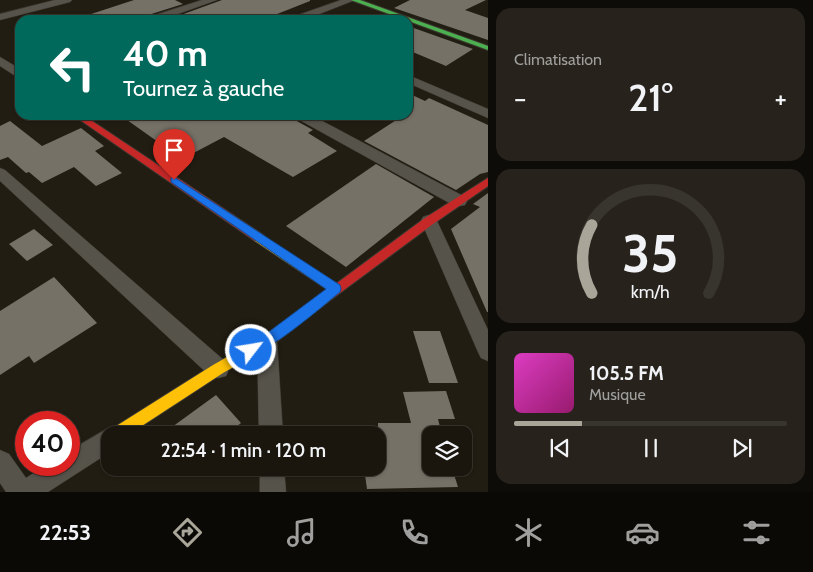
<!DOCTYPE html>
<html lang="fr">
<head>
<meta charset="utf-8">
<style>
  body { margin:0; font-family:Cabin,sans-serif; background:#27231c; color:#f1f3f6; height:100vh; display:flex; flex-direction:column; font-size:19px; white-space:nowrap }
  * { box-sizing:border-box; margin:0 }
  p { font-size:16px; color:#9f9f9e }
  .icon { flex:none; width:28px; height:28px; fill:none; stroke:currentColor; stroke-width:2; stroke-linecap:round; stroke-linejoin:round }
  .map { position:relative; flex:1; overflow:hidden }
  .panel { display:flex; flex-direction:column; gap:8px; padding:8px; background:#0e0c08; width:325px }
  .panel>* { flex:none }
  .hud { position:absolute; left:15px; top:15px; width:398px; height:105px; border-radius:15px; box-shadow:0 1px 4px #0004,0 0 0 1px #38352e; background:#00695c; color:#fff; overflow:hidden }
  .fabs { position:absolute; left:422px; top:426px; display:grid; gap:10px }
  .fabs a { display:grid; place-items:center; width:50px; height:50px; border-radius:10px; background:#1a160e; box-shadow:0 1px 4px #0004,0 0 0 1px #38352e; font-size:25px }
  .speed { position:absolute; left:15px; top:411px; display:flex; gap:10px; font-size:25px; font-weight:700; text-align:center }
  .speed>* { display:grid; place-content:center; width:65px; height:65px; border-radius:50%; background:#1a160e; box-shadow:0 1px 4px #0004,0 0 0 1px #38352e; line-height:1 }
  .speed .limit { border:8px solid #d22; background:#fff; color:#111 }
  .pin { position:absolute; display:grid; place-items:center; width:42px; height:42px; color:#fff; margin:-51px -21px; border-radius:50% 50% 50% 0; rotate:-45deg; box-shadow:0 0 5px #0007 }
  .pin .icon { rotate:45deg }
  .me { position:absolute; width:55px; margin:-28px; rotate:59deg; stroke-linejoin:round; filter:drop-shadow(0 0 4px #0008) }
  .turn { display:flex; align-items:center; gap:18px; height:105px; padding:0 25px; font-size:22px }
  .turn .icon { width:65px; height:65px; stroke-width:2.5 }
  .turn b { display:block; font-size:35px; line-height:42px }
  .big { font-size:38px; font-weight:600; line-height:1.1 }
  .panel .widget { flex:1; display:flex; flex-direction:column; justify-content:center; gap:8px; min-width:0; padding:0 18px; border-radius:15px; background:#27231c }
  .panel .dial { align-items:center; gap:0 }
  .dial svg { height:130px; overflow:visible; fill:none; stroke:#38352e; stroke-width:7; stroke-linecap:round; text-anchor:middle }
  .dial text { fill:#f1f3f6; stroke:none }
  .song { display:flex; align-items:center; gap:15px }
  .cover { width:60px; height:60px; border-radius:8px; background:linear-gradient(135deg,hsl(310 70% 55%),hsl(320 70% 35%)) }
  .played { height:5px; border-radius:2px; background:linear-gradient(90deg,#aaa599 25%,#38352e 25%) }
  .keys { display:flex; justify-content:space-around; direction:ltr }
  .heat { display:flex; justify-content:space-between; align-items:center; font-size:28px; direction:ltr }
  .trip { position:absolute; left:101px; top:426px; width:285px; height:50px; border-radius:15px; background:#1a160e; box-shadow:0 1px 4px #0004,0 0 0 1px #38352e; font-weight:600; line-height:50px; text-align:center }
  .tab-bar { display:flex; height:80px; justify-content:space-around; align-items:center; background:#0a0906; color:#9f9f9e }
  .tab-bar .icon { width:35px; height:35px }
  .tab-bar .current { color:#aaa599 }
  .tab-bar b { font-size:22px; color:#f1f3f6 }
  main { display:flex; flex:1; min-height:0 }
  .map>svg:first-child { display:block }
  .building { fill:#757167 }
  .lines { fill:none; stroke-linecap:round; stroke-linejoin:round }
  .street-casing { stroke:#3d3a32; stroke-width:1 }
  .fast-casing { stroke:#3d3a32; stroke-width:2 }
  .slow-casing { stroke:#3d3a32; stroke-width:2 }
  .jam-casing { stroke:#3d3a32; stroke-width:2 }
  .street { fill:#56534b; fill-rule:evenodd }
  .fast { fill:#4caf50; fill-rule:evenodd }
  .slow { fill:#ffc107; fill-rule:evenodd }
  .jam { fill:#c62828; fill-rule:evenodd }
  .route { fill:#1a73e8; stroke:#114b97 }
</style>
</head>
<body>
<main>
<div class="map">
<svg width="488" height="492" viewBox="0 0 488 492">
  <rect width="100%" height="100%" fill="#221d12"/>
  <g class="building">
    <polygon points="134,0 175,0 183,4 145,16 143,20 83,20 82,17"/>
    <polygon points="222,0 310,0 310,1 262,20 167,20"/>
    <polygon points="410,0 486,0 465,10 488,18 488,40 394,8"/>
    <polygon points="408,26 473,49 446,66 408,50"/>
    <polygon points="408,93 425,101 429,98 488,125 488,172 480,174 456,190 364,141 404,115 408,115"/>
    <polygon points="120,115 292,115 295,120 313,130 308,133 337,151 293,177 224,137 182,159"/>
    <polygon points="10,121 42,146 81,128 104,146 95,151 122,173 96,186 74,167 42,183 29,172 26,173 8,157 0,160 0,126"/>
    <polygon points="376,164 434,197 346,267 286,226"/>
    <polygon points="488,193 488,312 487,312 451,229 480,207 473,204"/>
    <polygon points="34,229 53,245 27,261 9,244"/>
    <polygon points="54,277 97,323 34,363 29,356 0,375 0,311"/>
    <polygon points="413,331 440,331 458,383 429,383"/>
    <polygon points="446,391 455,419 438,419 442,435 431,435 431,468 452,468 458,487 367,489 364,468 378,468 378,423 411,423 403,392"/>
    <polygon points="216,395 241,423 226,435 161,435"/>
  </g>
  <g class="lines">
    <g class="street-casing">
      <g id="street">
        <polygon points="55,0 72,0 70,2 0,20 0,14"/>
        <polygon points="202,0 217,0 161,20 145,20 146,18"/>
        <polygon points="341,0 355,0 304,20 289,20 290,18"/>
        <polygon points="0,57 20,69 20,79 0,66"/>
        <polygon points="408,75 488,109 488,118 408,83"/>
        <polygon points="294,115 311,115 465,197 467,201 465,205 459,206 453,205 296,118"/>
        <polygon points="0,168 5,170 226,362 229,369 226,376 218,378 210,376 0,181"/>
        <polygon points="429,215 435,217 437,221 488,330 488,361 481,358 478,352 421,221 423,217"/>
        <polygon points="267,332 274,335 277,341 283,435 259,435 257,341 260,335"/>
        <polygon points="110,427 118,430 120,435 110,435 110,452 48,492 6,492 0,483 0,450 9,454 26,478 46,465 69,465 69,451"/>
        <polygon points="260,468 284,468 286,492 260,492"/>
      </g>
    </g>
    <g class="fast-casing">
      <polygon id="fast" points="351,0 360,0 488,46 488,50"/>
    </g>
    <g class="slow-casing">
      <g id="slow">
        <polygon points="259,234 339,286 341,289 339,292 331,292 255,241 253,238 255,235"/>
        <polygon points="325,293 329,295 331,298 329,301 272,345 223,373 128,435 110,435 110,440 107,435 110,430 213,365 262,337"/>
      </g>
    </g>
    <g class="jam-casing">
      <g id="jam">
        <polygon points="73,115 83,115 263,235 265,238 263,241 255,241"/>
        <polygon points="488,178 488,186 433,224 329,301 325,303 321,301 319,298 321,295 425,218"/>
      </g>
    </g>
    <use href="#street" class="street"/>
    <use href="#fast" class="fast"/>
    <use href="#slow" class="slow"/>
    <use href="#jam" class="jam"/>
  </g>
  <path class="route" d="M 174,177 L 340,285 L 341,289 L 340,292 C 325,304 261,360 246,354 L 244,350 L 246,346 L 262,337 L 326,289 L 171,182 L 171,178 Z"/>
</svg>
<div class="fabs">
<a><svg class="icon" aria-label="layers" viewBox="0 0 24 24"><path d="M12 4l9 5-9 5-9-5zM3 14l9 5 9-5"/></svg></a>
</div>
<div class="speed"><div class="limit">40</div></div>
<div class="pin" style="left:174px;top:180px;background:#d93025"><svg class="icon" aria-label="arrive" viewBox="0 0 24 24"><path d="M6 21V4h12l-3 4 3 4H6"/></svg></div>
<svg class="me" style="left:251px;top:350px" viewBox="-20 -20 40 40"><circle r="17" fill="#1a73e8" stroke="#fff" stroke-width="3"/><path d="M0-11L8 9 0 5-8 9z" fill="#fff"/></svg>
<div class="trip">22:54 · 1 min · 120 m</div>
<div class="hud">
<div class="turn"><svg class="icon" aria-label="left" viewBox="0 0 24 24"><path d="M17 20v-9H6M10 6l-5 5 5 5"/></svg><div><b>40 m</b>Tournez à gauche</div></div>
</div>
</div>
<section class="panel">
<div class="widget"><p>Climatisation</p>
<div class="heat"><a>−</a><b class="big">21°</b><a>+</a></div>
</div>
<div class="widget dial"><svg viewBox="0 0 100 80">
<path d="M14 69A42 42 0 1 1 86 69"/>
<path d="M14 69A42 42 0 0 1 14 27" stroke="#aaa599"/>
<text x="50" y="56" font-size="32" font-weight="700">35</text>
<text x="50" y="72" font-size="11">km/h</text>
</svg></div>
<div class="widget">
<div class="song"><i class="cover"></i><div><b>105.5 FM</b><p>Musique</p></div></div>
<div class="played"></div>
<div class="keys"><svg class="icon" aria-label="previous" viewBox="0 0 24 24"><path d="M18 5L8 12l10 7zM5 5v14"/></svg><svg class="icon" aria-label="pause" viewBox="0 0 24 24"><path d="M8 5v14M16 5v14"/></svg><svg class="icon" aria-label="next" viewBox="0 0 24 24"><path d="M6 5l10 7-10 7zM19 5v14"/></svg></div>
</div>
</section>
</main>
<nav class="tab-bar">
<b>22:53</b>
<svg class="icon current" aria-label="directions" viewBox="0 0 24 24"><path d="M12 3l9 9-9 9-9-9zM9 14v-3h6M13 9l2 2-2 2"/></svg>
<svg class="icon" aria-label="music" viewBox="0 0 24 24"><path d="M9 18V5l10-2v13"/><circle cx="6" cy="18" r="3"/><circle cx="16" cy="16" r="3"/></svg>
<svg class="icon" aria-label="phone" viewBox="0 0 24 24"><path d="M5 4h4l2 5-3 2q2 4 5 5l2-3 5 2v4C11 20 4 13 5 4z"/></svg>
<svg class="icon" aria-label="climate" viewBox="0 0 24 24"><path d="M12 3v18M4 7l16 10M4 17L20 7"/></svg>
<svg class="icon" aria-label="car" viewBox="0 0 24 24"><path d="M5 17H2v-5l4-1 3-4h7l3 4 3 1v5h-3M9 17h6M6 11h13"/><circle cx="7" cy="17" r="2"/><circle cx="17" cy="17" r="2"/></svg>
<svg class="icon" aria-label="filters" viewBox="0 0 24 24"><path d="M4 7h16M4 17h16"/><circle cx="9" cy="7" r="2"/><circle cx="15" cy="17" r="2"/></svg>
</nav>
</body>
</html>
